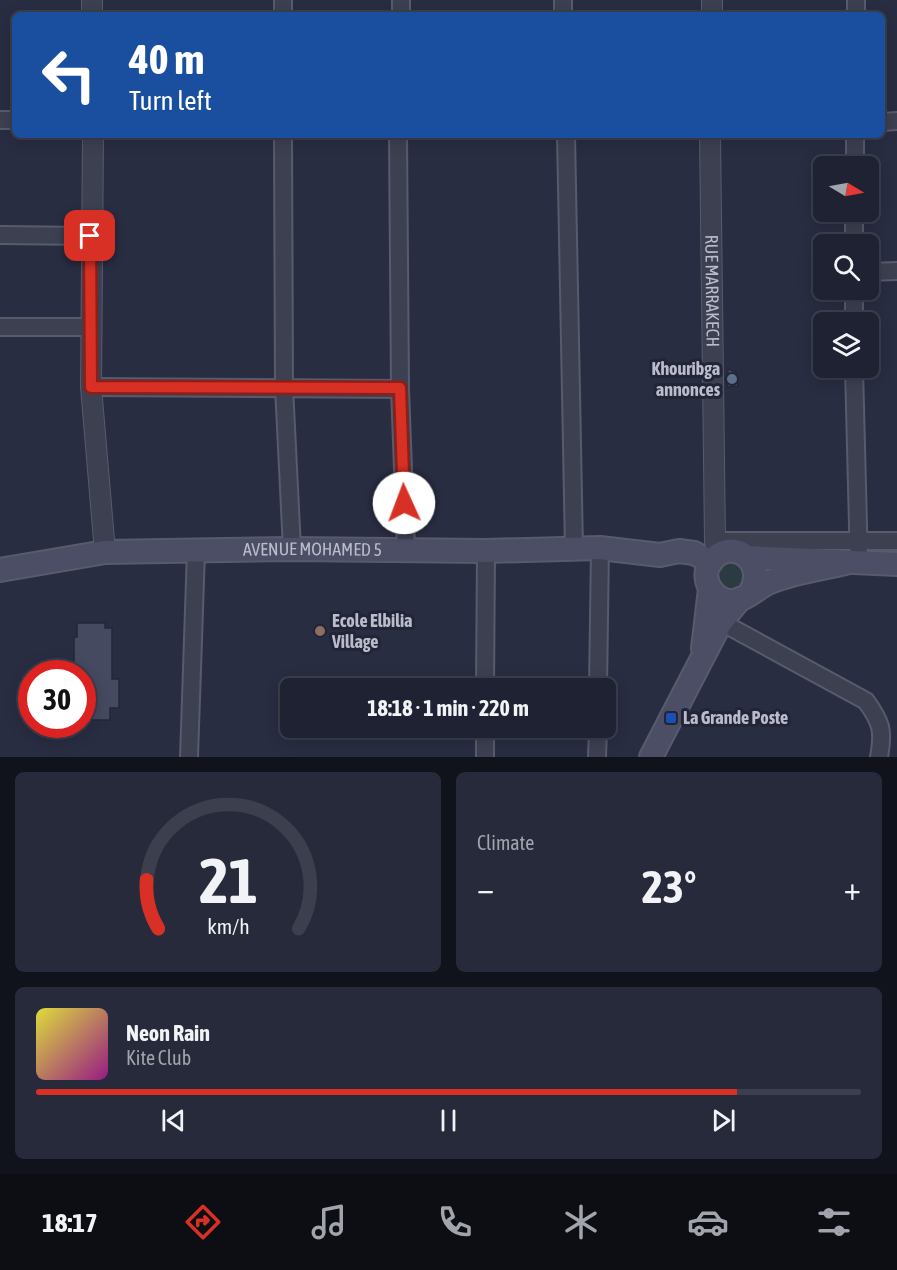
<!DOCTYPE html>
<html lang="en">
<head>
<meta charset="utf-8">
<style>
  body { margin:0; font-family:"Asap Condensed",sans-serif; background:#272a3a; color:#f1f3f6; height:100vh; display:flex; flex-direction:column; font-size:22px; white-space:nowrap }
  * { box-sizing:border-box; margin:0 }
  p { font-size:20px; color:#a1a4ac }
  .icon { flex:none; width:33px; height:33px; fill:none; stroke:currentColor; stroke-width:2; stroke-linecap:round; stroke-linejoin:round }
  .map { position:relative; height:757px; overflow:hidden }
  .details { display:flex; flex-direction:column; gap:15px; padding:15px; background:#11131c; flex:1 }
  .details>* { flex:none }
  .hud { position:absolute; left:12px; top:12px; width:873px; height:126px; border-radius:9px; box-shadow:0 3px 15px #0003,0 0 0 2px #3c3f4d; background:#1a4fa0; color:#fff; overflow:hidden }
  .needle { width:39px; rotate:100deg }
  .buttons { position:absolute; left:813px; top:156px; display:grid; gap:12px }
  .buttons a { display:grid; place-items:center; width:66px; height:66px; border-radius:9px; background:#1f2232; box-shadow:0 3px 15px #0003,0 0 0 2px #3c3f4d; font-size:30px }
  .speed { position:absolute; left:18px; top:660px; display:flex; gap:12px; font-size:30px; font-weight:700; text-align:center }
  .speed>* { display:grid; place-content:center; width:78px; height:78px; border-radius:50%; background:#1f2232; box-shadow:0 3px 15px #0003,0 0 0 2px #3c3f4d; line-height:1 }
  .speed .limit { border:9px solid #d22; background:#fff; color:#111 }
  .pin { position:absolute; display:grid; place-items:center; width:51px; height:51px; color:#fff; margin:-26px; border-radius:12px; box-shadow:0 3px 9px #0006 }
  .me { position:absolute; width:66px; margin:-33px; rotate:358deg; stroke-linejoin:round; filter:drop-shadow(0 0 4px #0008) }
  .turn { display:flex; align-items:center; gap:21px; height:126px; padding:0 18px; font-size:27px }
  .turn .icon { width:78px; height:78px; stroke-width:2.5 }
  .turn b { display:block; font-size:42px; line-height:51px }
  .big { font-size:45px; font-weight:700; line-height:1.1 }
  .details .card { flex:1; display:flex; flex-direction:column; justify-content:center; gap:9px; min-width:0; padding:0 21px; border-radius:9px; background:#272a3a }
  .details .dial { align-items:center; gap:0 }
  .dial svg { height:156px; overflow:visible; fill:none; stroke:#3c3f4d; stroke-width:7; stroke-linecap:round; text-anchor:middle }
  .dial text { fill:#f1f3f6; stroke:none }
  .song { display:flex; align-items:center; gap:18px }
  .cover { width:72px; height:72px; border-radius:9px; background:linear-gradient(135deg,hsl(60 70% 55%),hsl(310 70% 35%)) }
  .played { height:6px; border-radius:3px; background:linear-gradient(90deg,#d93025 85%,#3c3f4d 85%) }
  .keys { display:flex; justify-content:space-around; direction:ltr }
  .heat { display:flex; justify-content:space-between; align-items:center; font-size:33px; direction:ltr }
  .details .tiles { flex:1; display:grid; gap:15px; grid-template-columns:1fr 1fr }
  .card:last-child { grid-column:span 2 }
  .trip { position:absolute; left:280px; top:678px; width:336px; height:60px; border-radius:9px; background:#1f2232; box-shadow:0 3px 15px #0003,0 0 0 2px #3c3f4d; font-weight:700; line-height:60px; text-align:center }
  .tabs { display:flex; height:96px; justify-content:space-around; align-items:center; background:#0c0e14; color:#a1a4ac }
  .tabs .icon { width:42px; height:42px }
  .tabs .active { color:#d93025 }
  .tabs b { font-size:27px; color:#f1f3f6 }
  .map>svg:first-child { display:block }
  .green { fill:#2b3a43 }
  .building { fill:#454a61; stroke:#242739; stroke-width:1.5 }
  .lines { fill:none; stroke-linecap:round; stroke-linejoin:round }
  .minor-casing { stroke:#585b6c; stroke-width:20 }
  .tertiary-casing { stroke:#585b6c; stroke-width:22 }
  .secondary-casing { stroke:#585b6c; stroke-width:26 }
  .minor { stroke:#3d4051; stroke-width:16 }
  .tertiary { stroke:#3d4051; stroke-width:20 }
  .secondary { stroke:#4b4e64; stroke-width:22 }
  .route-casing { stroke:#8d1f18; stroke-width:15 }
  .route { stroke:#d93025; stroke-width:10 }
  .service-dot { fill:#5c6f8a; stroke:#212537; stroke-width:2 }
  .education-dot { fill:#8d6e63; stroke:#212537; stroke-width:2 }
  .transit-dot { fill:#1a4fb4; stroke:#212537; stroke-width:2 }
  .labels { text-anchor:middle; stroke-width:6; stroke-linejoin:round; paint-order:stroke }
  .street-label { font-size:18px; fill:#babccb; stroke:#212537 }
  .poi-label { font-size:18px; font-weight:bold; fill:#babccb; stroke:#212537; text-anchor:start }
</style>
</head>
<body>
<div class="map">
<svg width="897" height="757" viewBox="0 0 897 757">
  <rect width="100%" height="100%" fill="#292d42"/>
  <circle class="green" cx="732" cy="576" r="13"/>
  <g class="building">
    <polygon points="728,369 736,372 738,386 727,387"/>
    <polygon points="77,623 105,623 105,628 112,628 112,679 119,679 119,708 110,708 110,720 82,720 82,674 74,674 74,637 77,637"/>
  </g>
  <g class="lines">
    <g class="minor-casing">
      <g id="minor">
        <polyline points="563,0 563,15"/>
        <polyline points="283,15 283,0"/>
        <polyline points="401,15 401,0"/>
        <polyline points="856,15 856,0"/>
        <polyline points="0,120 15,120"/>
        <polyline points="882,122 897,121"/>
        <polyline points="283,135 284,387 292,549"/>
        <polyline points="398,135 400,389 406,549"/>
        <polyline points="566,135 574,549"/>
        <polyline points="855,166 855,135"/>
        <polyline points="0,235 90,236"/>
        <polyline points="854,244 854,212"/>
        <polyline points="868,272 897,271"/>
        <polyline points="854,290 854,322"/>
        <polyline points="0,327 90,327"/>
        <polyline points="854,368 859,565"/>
        <polyline points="91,387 400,389"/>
        <polyline points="719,541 897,541"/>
        <path d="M 721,622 L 866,701 C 881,722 884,730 879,757"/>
        <polyline points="485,688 486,551"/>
        <polyline points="598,688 600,548"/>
        <polyline points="189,757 196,551"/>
        <polyline points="485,757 485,728"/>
        <polyline points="597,757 598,728"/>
      </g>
    </g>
    <g class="tertiary-casing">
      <g id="tertiary">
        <polyline points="92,0 92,15"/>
        <polyline points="712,15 712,0"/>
        <polyline points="93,135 91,387 105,552"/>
        <path id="s1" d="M 710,135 L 715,541 L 718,555"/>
      </g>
    </g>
    <g class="secondary-casing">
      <g id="secondary">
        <polyline points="748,557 897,564"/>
        <path id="s2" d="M 0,570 L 105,552 L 292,549 L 486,551 L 600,548 L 660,555 L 679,551 L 694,553 L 711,562"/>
        <path d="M 750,593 C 769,561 730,534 710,563 C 699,580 715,603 734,601 C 747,599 758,587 770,582 C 794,572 820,569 845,563"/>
        <polyline points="703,648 710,589"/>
        <polyline points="651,757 721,622 740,599"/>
      </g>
    </g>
    <use href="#minor" class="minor"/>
    <use href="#tertiary" class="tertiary"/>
    <use href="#secondary" class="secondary"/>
  </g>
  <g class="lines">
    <g class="route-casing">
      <polyline id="route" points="90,236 91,387 400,388 404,503"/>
    </g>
    <use href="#route" class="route"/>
  </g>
  <circle class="service-dot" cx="732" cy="379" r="6"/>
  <circle class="education-dot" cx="320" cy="631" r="6"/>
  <rect class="transit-dot" x="665" y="712" width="12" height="12" rx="3"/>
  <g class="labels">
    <g class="street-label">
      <text dy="6" stroke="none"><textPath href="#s1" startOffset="156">RUE MARRAKECH</textPath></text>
      <text dy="6" stroke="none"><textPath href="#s2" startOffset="314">AVENUE MOHAMED 5</textPath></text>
    </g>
    <g class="poi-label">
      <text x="720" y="375" text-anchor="end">Khouribga<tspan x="720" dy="21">annonces</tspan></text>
      <text x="332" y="627">Ecole Elbilia<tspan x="332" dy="21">Village</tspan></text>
      <text x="683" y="724">La Grande Poste</text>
    </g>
  </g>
</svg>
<div class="buttons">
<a><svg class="needle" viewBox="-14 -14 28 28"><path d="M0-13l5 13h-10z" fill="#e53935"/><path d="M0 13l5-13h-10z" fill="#a1a4ac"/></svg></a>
<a><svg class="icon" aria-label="search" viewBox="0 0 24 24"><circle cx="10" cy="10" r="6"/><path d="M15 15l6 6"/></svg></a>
<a><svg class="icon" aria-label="layers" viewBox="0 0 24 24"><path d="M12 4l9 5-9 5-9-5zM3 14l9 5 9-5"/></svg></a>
</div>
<div class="speed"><div class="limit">30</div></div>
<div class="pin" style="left:90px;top:236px;background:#d93025"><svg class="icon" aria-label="arrive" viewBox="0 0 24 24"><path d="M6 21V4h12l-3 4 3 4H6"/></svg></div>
<svg class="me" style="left:404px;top:503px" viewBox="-20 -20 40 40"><circle r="19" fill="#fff"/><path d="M0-13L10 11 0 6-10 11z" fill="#d93025"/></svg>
<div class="trip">18:18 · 1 min · 220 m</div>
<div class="hud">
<div class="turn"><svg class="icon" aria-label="left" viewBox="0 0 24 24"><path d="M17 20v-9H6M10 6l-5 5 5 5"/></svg><div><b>40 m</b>Turn left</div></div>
</div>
</div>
<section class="details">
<div class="tiles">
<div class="card dial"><svg viewBox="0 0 100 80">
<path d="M14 69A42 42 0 1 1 86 69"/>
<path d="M14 69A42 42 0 0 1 8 44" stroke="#d93025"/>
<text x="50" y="56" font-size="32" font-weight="700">21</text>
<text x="50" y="72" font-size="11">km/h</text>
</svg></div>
<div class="card"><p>Climate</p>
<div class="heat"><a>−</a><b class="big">23°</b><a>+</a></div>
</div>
<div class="card">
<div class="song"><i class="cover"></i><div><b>Neon Rain</b><p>Kite Club</p></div></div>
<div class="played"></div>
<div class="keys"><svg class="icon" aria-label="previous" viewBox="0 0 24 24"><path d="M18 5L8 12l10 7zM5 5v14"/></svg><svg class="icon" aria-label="pause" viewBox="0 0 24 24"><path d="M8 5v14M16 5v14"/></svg><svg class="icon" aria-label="next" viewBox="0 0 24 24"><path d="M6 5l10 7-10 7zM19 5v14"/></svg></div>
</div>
</div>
</section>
<nav class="tabs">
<b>18:17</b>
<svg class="icon active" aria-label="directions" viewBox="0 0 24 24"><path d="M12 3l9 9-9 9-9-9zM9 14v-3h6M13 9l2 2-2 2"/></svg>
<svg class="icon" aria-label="music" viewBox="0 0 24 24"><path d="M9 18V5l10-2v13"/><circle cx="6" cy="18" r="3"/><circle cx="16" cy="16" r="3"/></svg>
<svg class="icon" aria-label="phone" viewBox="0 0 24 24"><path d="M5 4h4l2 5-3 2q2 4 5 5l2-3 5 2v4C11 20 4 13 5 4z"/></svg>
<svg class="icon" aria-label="climate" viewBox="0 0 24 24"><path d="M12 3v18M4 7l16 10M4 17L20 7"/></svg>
<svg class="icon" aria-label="car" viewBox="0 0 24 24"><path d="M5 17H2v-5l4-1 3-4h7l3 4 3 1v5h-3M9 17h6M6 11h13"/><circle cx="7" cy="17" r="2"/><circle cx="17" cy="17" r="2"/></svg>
<svg class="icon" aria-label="filters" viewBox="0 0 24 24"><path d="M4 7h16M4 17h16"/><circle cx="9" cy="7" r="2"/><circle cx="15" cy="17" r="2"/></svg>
</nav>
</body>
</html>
